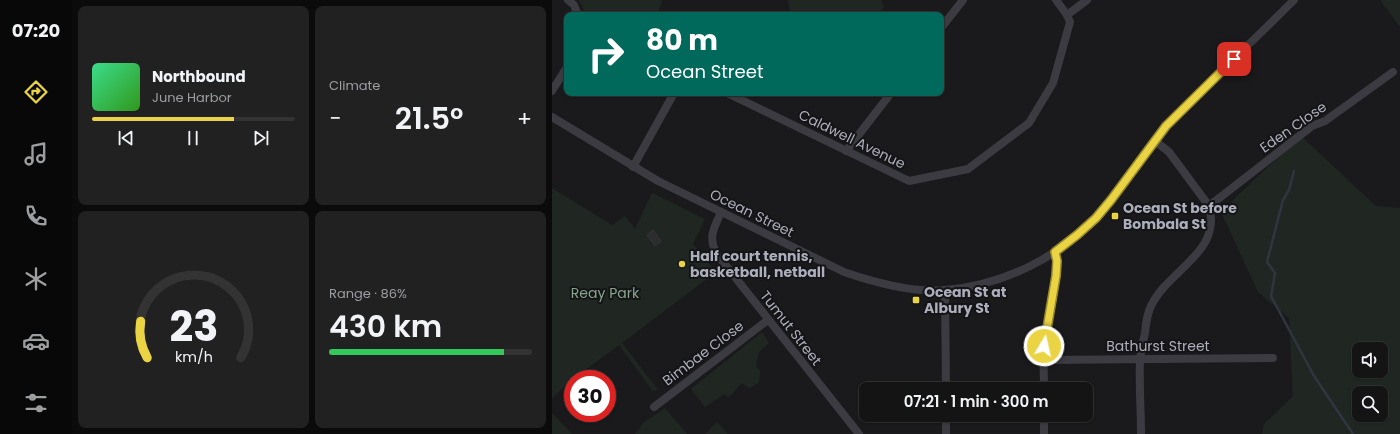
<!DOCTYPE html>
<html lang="en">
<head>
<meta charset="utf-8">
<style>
  body { margin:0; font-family:Poppins,sans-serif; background:#212122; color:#f1f3f6; height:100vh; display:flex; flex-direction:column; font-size:15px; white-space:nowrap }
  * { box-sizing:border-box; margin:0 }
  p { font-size:13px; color:#9d9ea0 }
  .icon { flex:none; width:22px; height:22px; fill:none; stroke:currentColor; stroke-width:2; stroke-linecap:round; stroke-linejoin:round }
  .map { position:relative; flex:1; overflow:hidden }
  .drawer { display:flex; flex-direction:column; gap:6px; padding:6px; background:#0b0b0c; width:480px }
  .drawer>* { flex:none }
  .banner { position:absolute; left:12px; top:12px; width:380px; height:84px; border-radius:8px; box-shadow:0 1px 3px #0004,0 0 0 1px #333334; background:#00695c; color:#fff; overflow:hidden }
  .controls { position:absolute; left:800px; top:342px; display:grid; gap:8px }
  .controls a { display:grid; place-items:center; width:36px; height:36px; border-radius:8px; background:#141415; box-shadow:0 1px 3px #0004,0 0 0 1px #333334; font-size:20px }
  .speed { position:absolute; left:12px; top:370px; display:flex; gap:8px; font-size:20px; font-weight:700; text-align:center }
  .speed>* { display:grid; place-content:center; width:52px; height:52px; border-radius:50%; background:#141415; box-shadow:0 1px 3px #0004,0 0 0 1px #333334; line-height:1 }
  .speed .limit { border:6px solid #d22; background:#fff; color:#111 }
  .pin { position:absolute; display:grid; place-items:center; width:34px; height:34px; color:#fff; margin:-17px; border-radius:8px; box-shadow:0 2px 6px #0006 }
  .me { position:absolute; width:44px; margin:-22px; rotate:9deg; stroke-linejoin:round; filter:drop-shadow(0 0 3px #0008) }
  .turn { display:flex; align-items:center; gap:14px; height:84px; padding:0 16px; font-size:18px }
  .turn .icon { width:52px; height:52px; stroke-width:2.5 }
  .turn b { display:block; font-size:28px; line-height:34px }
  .big { font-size:30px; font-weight:600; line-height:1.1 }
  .drawer .tile { flex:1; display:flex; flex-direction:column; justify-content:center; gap:6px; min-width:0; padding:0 14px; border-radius:8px; background:#212122 }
  .drawer .dial { align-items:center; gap:0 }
  .dial svg { height:104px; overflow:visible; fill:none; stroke:#333334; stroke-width:7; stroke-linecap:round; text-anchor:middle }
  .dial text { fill:#f1f3f6; stroke:none }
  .song { display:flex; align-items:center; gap:12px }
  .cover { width:48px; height:48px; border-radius:6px; background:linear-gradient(135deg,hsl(150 70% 55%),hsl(110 70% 35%)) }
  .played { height:4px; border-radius:2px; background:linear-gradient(90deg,#ead443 70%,#333334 70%) }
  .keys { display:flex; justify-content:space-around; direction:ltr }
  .heat { display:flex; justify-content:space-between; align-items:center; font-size:22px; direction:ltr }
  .charge { height:6px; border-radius:3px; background:linear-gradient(90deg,#34c759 86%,#333334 0) }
  .drawer .tiles { flex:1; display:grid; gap:6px; grid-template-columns:repeat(2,1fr) }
  .trip { position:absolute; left:307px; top:382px; width:234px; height:40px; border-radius:8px; background:#141415; box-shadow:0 1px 3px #0004,0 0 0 1px #333334; font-weight:600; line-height:40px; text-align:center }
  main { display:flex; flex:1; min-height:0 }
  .tabs { display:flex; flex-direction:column; width:72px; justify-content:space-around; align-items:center; background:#080808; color:#9d9ea0 }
  .tabs .icon { width:28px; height:28px }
  .tabs .on { color:#ead443 }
  .tabs b { font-size:18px; color:#f1f3f6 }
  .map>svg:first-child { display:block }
  .green { fill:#202722; fill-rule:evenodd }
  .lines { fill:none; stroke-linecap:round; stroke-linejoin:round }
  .stream { stroke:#303540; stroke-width:2.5 }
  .building { fill:#2d2d30; stroke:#353438 }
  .minor { stroke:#3b3b41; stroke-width:8 }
  .route-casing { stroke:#988a2c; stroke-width:10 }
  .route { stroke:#ead443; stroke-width:7 }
  .poi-dot { fill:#ead443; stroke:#151517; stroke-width:1.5 }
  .labels { text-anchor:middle; stroke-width:4; stroke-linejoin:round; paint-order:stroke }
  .street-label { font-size:14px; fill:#adaebb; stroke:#151517 }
  .poi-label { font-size:14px; font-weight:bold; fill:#adaebb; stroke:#151517; text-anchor:start }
  .park-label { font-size:14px; fill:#85a58d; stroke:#151517 }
</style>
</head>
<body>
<main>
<nav class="tabs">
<b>07:20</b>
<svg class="icon on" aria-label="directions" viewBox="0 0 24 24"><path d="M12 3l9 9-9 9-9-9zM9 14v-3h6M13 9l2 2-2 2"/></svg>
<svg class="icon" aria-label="music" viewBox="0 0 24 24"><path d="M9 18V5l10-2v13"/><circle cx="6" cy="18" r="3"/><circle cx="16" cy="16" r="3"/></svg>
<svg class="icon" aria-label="phone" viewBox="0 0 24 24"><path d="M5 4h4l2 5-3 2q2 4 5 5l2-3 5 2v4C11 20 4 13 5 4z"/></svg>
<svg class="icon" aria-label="climate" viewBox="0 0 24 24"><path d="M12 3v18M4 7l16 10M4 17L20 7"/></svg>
<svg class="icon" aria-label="car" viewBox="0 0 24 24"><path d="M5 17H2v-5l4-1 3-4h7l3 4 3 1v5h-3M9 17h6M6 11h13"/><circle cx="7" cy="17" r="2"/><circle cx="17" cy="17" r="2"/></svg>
<svg class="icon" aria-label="filters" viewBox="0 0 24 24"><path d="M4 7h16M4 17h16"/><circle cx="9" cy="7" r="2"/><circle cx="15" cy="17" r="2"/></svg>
</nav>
<section class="drawer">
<div class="tiles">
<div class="tile">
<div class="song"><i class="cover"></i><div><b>Northbound</b><p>June Harbor</p></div></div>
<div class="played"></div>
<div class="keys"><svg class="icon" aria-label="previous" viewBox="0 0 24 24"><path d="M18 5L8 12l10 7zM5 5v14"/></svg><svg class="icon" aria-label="pause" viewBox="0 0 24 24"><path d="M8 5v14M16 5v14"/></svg><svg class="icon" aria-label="next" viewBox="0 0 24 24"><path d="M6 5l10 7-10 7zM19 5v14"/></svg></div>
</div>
<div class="tile"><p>Climate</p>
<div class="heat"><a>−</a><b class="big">21.5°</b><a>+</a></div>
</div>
<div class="tile dial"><svg viewBox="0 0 100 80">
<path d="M14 69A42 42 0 1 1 86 69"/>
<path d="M14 69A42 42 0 0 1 9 41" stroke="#ead443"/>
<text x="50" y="56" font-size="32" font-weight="700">23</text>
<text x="50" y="72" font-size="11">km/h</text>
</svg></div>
<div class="tile"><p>Range · 86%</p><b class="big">430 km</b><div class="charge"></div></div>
</div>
</section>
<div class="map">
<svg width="848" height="434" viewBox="0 0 848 434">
  <rect width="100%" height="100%" fill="#1a1a1c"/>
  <g class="green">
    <polygon points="26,0 110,0 106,15 34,15 29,4"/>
    <polygon points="236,0 329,0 332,7 327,15 239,15"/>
    <polygon points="828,0 848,0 848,27"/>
    <path d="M 749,136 L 824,206 L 848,208 L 848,434 L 710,434 L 712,424 L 741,396 L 737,318 L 706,292 L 670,214 L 684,197 ZM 807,349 L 829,349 L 829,371 L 807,371 ZM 807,393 L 829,393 L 829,415 L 807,415 Z"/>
    <polygon points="0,188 60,225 73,216 83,229 100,193 153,219 141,244 164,272 70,343 106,390 101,391 67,345 21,379 0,398"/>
    <polygon points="210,332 217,343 207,352 204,365 208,371 207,383 197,388 190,383 177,397 172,394 153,407 139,389"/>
    <polygon points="113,408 135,434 83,434 91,423"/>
    <polygon points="0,413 20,434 0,434"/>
    <polygon points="165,422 176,434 153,434"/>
  </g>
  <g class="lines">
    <polyline class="stream" points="742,171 737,190 731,200 715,262 723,273 719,296 762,376 801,434"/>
  </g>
  <polygon class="building" points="101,230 109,241 103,246 95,235"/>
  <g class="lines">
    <g class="minor">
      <polyline points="16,0 22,5 26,15"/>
      <polyline points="515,15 535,0"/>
      <polyline points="389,28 411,0"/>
      <polyline points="0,91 15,67"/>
      <polyline points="175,93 357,181 416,169 477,123 501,83 518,22 515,15 504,0"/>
      <path d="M 0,117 L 106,181 L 292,272 C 321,282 362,293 393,290 C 449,286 507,258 545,216 C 571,188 590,154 615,125 C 630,109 646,94 662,78 C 689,52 716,26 742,0"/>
      <polyline points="294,151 339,93"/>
      <polyline points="81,167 122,93"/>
      <polyline points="657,206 760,126 773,121 841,72"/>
      <path d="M 169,212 C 162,229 156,235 164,253 L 307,434"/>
      <polyline points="393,290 394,389"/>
      <polyline points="492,360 721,358"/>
      <path d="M 492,389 C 492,375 491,360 492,346 C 495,318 509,278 503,252"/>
      <polyline points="102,407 216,320"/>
      <polyline points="394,415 394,434"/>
      <polyline points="492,434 492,415"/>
      <path d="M 589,434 C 589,410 587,385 588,360 C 589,351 591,342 593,333 C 594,323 595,313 600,304 C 618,269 670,252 657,206 L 617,152 L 603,141"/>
    </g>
  </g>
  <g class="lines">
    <g class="route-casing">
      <polyline id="route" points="492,346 504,276 505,261 503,252 525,235 544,218 559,200 614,126 682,59"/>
    </g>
    <use href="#route" class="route"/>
  </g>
  <g class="poi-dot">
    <rect x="559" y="212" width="8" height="8" rx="2"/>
    <circle cx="130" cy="264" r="4"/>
    <rect x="360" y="296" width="8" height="8" rx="2"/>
  </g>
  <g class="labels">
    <g class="street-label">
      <text transform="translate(741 127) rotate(-35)" y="5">Eden Close</text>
      <text transform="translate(300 139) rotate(26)" y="5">Caldwell Avenue</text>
      <text transform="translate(200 213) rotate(26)" y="5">Ocean Street</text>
      <text transform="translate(239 328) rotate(52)" y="5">Tumut Street</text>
      <text x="606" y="351">Bathurst Street</text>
      <text transform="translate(151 353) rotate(-37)" y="5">Bimbae Close</text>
    </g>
    <g class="poi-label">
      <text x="571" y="213">Ocean St before<tspan x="571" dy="16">Bombala St</tspan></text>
      <text x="138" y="261">Half court tennis,<tspan x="138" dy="16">basketball, netball</tspan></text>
      <text x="372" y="297">Ocean St at<tspan x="372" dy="16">Albury St</tspan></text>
    </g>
    <g class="park-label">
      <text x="53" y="298">Reay Park</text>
    </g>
  </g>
</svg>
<div class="controls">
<a><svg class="icon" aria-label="sound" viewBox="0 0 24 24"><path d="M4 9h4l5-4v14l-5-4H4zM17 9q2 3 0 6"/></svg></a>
<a><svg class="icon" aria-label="search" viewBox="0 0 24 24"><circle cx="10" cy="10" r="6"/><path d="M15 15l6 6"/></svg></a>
</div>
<div class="speed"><div class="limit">30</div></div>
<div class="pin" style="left:682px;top:59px;background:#d93025"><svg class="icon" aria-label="arrive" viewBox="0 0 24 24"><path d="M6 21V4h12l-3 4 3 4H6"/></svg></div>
<svg class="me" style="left:492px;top:346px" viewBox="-20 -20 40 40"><circle r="17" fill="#ead443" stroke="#fff" stroke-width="3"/><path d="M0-11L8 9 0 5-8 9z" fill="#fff"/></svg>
<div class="trip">07:21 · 1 min · 300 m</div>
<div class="banner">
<div class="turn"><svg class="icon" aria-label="right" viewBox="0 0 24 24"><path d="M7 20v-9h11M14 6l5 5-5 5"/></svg><div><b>80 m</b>Ocean Street</div></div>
</div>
</div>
</main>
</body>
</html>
